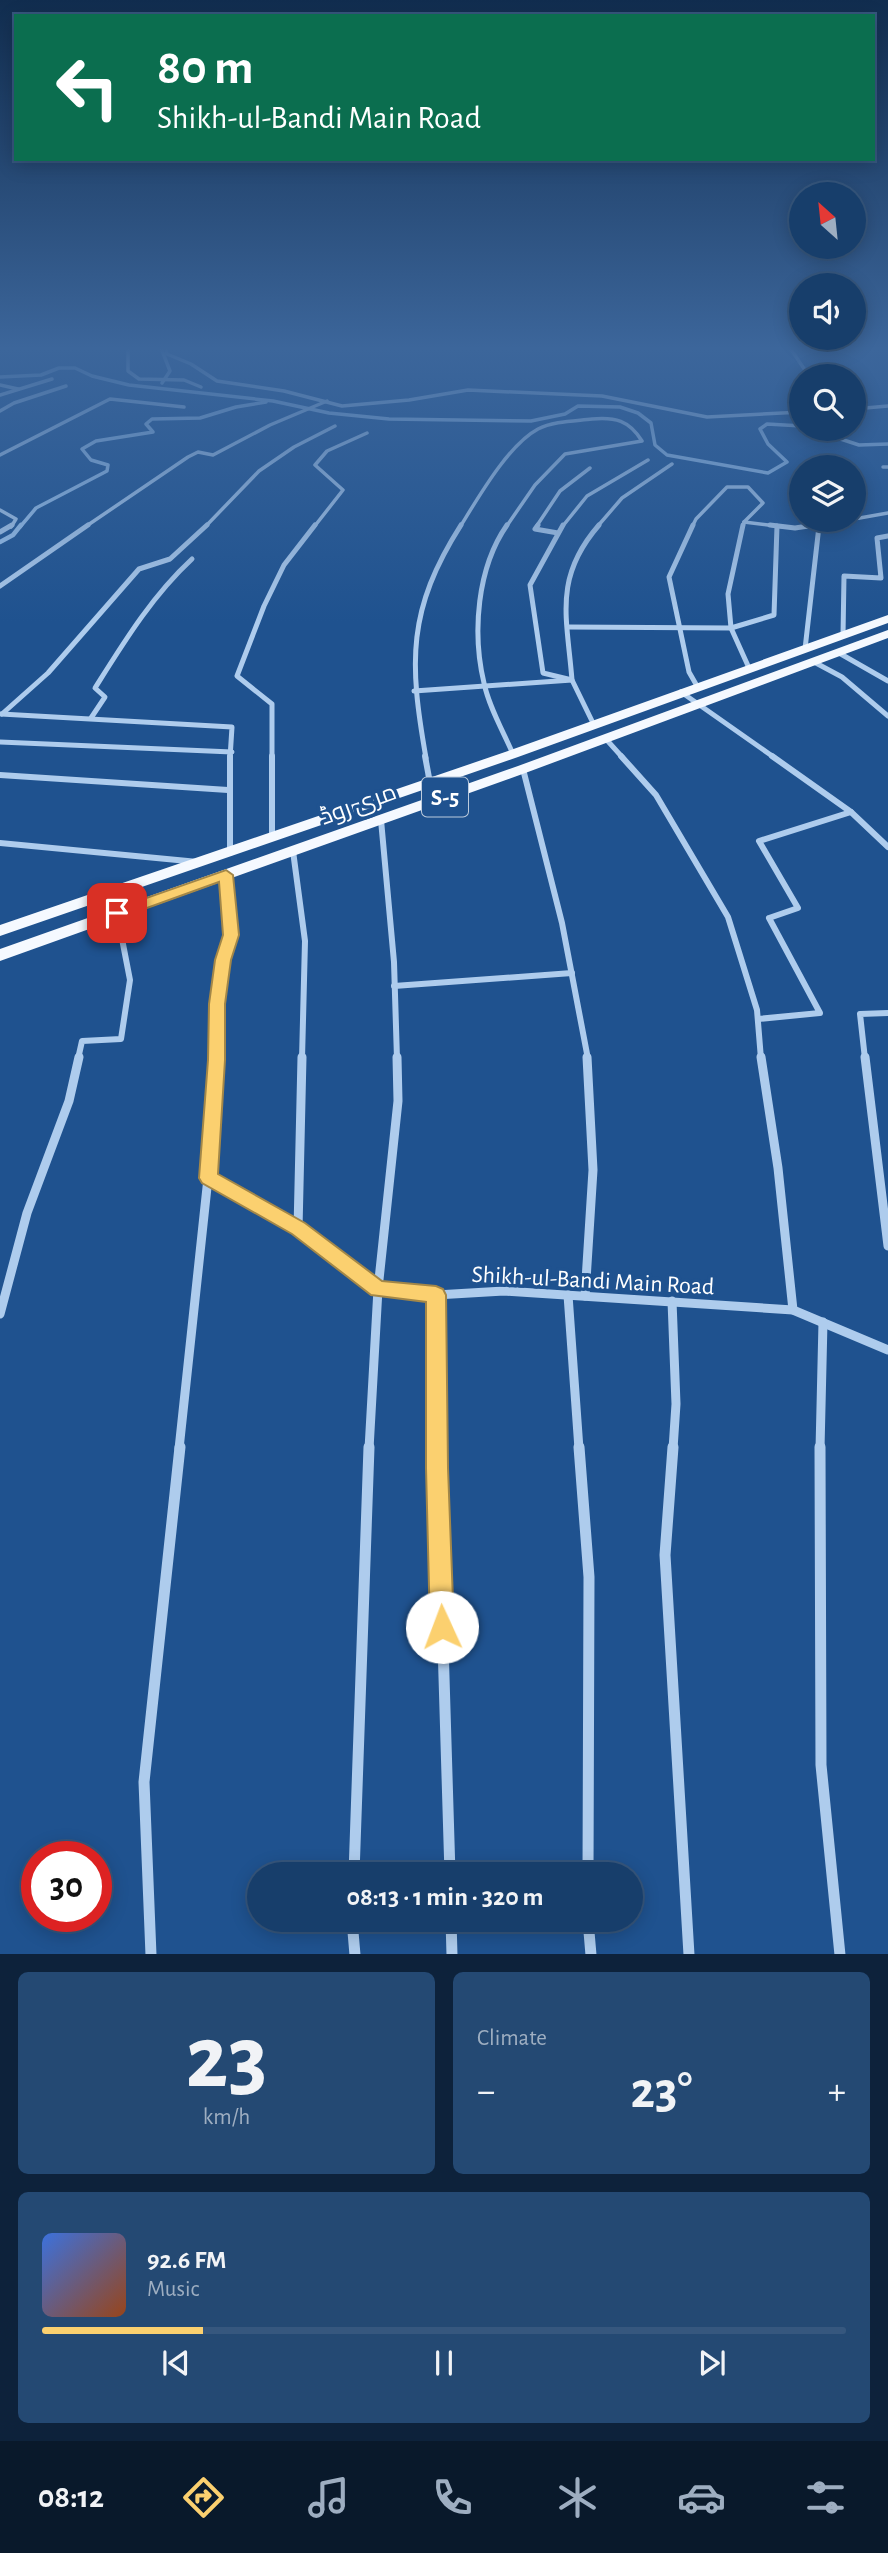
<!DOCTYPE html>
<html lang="en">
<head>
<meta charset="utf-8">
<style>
  body { margin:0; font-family:"Alegreya Sans",Cairo,sans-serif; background:#244973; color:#f1f3f6; height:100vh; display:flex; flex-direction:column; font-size:26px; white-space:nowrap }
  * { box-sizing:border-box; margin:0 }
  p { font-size:23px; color:#9eaec1 }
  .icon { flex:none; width:38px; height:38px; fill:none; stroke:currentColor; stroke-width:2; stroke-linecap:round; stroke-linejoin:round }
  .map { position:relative; height:1954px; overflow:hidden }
  .sheet { display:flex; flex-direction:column; gap:18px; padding:18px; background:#0d223b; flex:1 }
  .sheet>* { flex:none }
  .banner { position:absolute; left:14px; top:14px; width:861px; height:147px; border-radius:0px; box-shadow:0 4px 18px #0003,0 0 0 2px #36577e; background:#0b6e4f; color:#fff; overflow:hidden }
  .needle { width:46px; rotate:333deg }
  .buttons { position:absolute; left:789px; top:182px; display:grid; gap:14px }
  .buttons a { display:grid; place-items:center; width:77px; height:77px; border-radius:50%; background:#173e6b; box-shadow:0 4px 18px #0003,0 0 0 2px #36577e; font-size:35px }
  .speed { position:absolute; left:21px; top:1841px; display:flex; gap:14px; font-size:35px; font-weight:700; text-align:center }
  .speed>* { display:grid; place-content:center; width:91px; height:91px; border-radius:50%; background:#173e6b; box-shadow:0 4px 18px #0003,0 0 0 2px #36577e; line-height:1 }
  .speed .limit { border:10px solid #d22; background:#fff; color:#111 }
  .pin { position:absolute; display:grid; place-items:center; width:60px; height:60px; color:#fff; margin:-30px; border-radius:14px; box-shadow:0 4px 10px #0006 }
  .me { position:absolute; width:77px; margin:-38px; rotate:358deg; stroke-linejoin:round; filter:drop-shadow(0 0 5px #0008) }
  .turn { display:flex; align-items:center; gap:24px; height:147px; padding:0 28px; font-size:32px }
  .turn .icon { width:91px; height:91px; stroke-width:2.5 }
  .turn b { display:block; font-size:49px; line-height:60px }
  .big { font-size:52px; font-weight:700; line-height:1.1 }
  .sheet .tile { flex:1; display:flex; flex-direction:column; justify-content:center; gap:10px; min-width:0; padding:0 24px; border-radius:10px; background:#244973 }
  .sheet .dial { align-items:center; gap:0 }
  .dial b { font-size:91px; line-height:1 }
  .song { display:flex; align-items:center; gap:21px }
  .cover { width:84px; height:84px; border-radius:10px; background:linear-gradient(135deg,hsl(220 70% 55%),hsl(20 70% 35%)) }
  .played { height:7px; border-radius:4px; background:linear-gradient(90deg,#fbd06f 20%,#36577e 20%) }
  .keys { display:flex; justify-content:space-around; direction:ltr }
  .heat { display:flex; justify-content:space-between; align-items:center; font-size:38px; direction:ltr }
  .sheet .tiles { flex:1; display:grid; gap:18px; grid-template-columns:1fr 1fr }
  .tile:last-child { grid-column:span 2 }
  .trip { position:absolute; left:247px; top:1862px; width:396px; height:70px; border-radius:35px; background:#173e6b; box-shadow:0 4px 18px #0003,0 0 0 2px #36577e; font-weight:700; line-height:70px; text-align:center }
  .tabs { display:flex; height:112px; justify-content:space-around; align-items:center; background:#09192b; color:#9eaec1 }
  .tabs .icon { width:49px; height:49px }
  .tabs .current { color:#fbd06f }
  .tabs b { font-size:32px; color:#f1f3f6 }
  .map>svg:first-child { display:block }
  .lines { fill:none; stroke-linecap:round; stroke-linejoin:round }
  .stream-far1 { stroke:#a2c7ee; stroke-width:3.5 }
  .stream { stroke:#a2c7ee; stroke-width:4.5 }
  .minor-far4 { stroke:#aecced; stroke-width:3.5 }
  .minor-far3 { stroke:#aecced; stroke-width:5 }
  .minor-far2 { stroke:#aecced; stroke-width:6 }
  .minor-far1 { stroke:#aecced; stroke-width:9 }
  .minor { stroke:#aecced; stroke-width:11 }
  .primary { fill:#f5f9ff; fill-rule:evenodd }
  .route { fill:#fbd06f; stroke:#a38748; stroke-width:2 }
  .labels { text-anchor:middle; stroke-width:7; stroke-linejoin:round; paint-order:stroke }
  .shield { fill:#1f528f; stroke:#bccbdd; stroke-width:2 }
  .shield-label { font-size:23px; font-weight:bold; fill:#fff }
  .street-label { font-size:24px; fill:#fff; stroke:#1f528f }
</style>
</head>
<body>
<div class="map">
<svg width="888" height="1955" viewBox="0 0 888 1955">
  <rect width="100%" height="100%" fill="#1f528f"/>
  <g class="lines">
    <g class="stream-far1">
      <polyline points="161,348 170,371 162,383"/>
      <polyline points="0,377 41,375 59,368 75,368 92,376 129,385 273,401 329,413 389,419 531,421 565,414 578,406 620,407 638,413 651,423 655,445 667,455 768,473 787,462 768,444 760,429 767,424 802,426"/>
      <polyline points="810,429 859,445 888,444"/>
      <polyline points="20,527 36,508 107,471 108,465 91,460 82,449 96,441 153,432 146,424 152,419 200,418 236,407 266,402"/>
    </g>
    <polyline class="stream" points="0,542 13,535 21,525"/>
    <g class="minor-far4">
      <polyline points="128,348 128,371 139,379 184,380 201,387"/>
      <polyline points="166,348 167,354 191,364 217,381 284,391 342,406 409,400 468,390 602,396 707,417 802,412"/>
      <polyline points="790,348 809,376"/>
      <polyline points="0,385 18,389"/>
      <polyline points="0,395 52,379"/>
      <polyline points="854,409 888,406"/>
      <polyline points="0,411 14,403 66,386"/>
      <polyline points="0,455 110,399 184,407"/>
      <polyline points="883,467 888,467"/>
      <polyline points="0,510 16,519 11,527"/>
      <polyline points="854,519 888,513"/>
      <polyline points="85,527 188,457 198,452 213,455 270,425 327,401"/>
      <polyline points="205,527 259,471 294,447 335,426"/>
      <polyline points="314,527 343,490 315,465 327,451 367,433"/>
      <path d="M 460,527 C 478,498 508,445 538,429 C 553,421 575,421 592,419 C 615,417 629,420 642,441 L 565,454 L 535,485 L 506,527"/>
      <polyline points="536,527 560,491 590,468"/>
      <polyline points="562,527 587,496 648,460"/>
      <polyline points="597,527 622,498 672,464"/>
      <polyline points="692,527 696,519 727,487 748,487 763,503 744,522 785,527"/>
      <polyline points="743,527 744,522"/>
      <polyline points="803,527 851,520"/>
    </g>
    <g class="minor-far3">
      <path d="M 507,525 C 477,568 472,633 484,683 C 489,707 503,731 513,754"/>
      <polyline points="538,525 535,529 558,533"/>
      <polyline points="563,525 530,585 543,673 572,680 593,723"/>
      <polyline points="693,525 669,577 689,672 697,686"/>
      <polyline points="770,525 795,528 815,525"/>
      <polyline points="0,532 12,525"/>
      <polyline points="0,586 88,525"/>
      <polyline points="568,627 731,628 728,594 743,525"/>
      <polyline points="843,635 844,576 881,578 877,538 888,536"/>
      <polyline points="805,649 819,526"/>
      <polyline points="839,653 888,681"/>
      <polyline points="814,662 842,677 888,716"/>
      <polyline points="749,668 731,628 774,615 777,526"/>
      <path d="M 414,691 L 572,680 C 567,617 553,578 599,525"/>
      <polyline points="681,692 775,758"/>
      <polyline points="1,714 232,727 230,758"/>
      <polyline points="2,714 48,673 139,569 170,559 207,525"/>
      <path d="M 91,718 L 105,697 L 95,688 C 124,642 152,596 192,559"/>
      <polyline points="605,738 623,758"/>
      <polyline points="0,742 232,752"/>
      <polyline points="272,758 272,704 237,676 264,606 284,565 315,525"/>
      <path d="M 426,758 C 409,662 407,610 461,525"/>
    </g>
    <g class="minor-far2">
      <polyline points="272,756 272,838"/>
      <polyline points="425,756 430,783"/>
      <polyline points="621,756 656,795 728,917 757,1010 761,1059"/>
      <polyline points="772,756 851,812 888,847"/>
      <polyline points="523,769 562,923 588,1059"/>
      <polyline points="0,775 228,790"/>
      <polyline points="381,820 394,962 397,1059"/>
      <polyline points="0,843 198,862"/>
      <polyline points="293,851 305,941 302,1059"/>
      <polyline points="230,853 230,756"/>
      <polyline points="394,986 572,973"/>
      <polyline points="758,1019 820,1013 769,918 798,908 759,841 851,812"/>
      <polyline points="78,1059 82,1041 121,1039 130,980 117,913"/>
      <polyline points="216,1059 217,1004 223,960 231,935 226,875"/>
      <polyline points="865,1059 860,1014 888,1013"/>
    </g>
    <g class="minor-far1">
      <polyline points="761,1057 778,1168 793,1310"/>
      <polyline points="865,1057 888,1246"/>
      <polyline points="208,1178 298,1229 378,1289 436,1295 504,1291 793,1310 888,1350"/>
      <polyline points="298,1229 302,1057"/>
      <polyline points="436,1295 437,1449"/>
      <polyline points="568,1295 579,1449"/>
      <polyline points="585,1296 593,1170 587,1057"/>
      <polyline points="672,1301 676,1404 673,1449"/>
      <polyline points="0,1314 27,1213 69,1101 79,1057"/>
      <polyline points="179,1449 208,1178 216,1057"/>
      <polyline points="369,1449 378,1289 398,1101 397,1057"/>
      <polyline points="820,1449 823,1322"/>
    </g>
    <g class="minor">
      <polyline points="437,1447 450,1874"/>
      <polyline points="579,1447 589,1577 588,1874"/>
      <polyline points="673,1447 665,1555 689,1955"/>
      <polyline points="820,1447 821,1765 840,1955"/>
      <polyline points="354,1874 369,1447"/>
      <polyline points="352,1920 355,1955"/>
      <polyline points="451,1920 452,1955"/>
      <polyline points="588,1920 591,1955"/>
      <polyline points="151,1955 144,1782 180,1447"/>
    </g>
    <g class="primary">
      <polygon points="888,615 888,623 518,757 0,936 0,925 508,751"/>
      <polygon points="888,630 888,638 528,772 0,961 0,949 518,766"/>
    </g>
  </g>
  <linearGradient id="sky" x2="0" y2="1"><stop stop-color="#112d4f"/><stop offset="0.56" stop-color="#3c669b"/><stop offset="1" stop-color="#3c669b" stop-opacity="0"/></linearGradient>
  <rect width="888" height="622" fill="url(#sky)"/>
  <polygon class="route" points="226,870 233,875 239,935 231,960 225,1004 225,1060 218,1174 305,1223 382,1281 436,1286 443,1289 446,1295 448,1468 454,1627 451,1635 442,1639 433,1635 430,1627 426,1468 426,1302 371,1295 292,1234 202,1183 199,1178 208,1060 209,1004 215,960 223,935 219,882 122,917 112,917 109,913 112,910"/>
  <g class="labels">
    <rect class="shield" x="422" y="777.5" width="46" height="39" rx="5"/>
    <g class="shield-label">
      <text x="445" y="805">S-5</text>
    </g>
    <g class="street-label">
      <text transform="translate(358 804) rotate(-20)" y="8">مری روڈ</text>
      <text transform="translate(593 1280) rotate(3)" y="8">Shikh-ul-Bandi Main Road</text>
    </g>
  </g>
</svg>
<div class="buttons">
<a><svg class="needle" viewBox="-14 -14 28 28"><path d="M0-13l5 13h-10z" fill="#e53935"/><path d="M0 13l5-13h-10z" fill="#9eaec1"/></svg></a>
<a><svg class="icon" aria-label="sound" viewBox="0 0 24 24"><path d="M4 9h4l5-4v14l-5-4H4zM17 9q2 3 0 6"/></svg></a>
<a><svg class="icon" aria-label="search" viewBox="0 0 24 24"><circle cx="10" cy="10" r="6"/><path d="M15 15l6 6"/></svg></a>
<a><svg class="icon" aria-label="layers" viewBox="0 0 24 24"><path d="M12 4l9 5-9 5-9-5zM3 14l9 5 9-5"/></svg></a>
</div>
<div class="speed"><div class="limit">30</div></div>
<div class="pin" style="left:117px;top:913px;background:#d93025"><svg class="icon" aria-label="arrive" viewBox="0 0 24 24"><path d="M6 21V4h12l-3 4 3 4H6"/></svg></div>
<svg class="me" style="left:442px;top:1627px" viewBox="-20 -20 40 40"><circle r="19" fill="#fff"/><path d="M0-13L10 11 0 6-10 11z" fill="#fbd06f"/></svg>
<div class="trip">08:13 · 1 min · 320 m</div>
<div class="banner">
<div class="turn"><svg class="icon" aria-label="left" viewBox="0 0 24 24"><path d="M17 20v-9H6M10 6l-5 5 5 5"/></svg><div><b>80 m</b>Shikh-ul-Bandi Main Road</div></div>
</div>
</div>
<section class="sheet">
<div class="tiles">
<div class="tile dial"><b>23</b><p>km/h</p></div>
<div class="tile"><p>Climate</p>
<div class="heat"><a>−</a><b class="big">23°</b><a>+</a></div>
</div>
<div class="tile">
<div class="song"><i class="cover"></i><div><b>92.6 FM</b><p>Music</p></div></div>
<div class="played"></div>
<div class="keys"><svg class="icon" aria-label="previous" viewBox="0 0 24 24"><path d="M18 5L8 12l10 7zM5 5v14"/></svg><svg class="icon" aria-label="pause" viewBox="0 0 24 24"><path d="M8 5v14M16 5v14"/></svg><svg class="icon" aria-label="next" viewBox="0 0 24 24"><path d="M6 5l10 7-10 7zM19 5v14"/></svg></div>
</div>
</div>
</section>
<nav class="tabs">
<b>08:12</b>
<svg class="icon current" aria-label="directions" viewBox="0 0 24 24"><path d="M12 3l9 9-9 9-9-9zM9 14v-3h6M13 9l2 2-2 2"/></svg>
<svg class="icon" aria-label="music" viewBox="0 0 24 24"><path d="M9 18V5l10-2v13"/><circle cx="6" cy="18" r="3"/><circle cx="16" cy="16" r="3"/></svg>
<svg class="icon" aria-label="phone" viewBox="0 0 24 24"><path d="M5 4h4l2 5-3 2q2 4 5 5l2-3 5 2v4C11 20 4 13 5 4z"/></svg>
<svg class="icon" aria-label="climate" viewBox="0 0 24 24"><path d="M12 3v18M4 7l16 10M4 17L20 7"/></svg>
<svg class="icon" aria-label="car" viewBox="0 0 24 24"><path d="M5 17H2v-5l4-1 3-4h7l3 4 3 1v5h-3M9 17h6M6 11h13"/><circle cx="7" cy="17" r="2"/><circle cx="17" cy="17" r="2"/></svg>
<svg class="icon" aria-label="filters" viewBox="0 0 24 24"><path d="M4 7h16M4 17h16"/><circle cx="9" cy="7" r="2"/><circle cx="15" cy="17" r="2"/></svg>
</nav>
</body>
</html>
